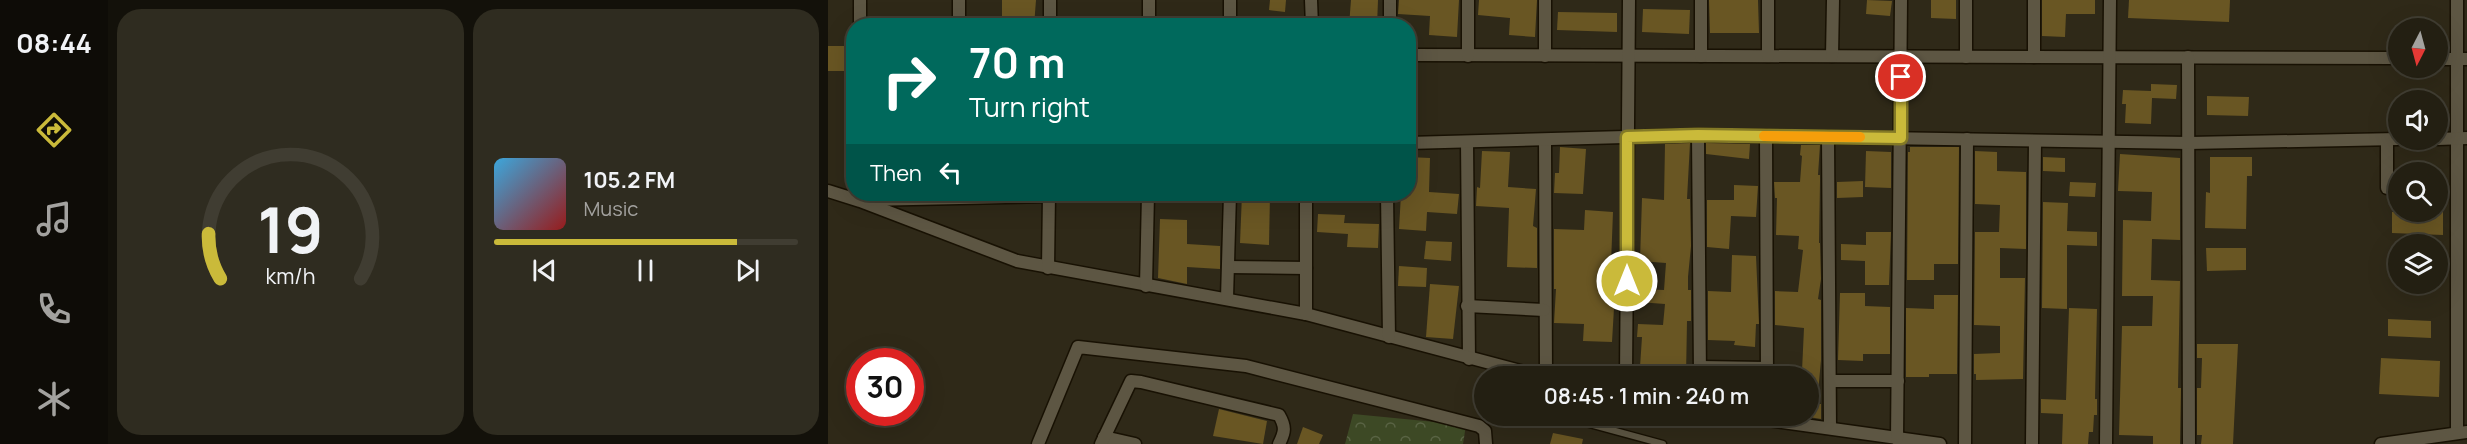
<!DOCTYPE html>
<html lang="en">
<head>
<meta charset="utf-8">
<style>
  body { margin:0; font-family:Manrope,sans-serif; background:#2f2c20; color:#f1f3f6; height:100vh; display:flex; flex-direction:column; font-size:22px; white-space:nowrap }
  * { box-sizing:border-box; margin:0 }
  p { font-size:20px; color:#a3a29f }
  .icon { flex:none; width:33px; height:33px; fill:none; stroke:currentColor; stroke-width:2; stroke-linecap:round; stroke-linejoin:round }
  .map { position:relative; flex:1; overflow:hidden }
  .sheet { display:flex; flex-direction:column; gap:9px; padding:9px; background:#13110a; width:720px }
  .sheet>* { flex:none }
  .hud { position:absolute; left:18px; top:18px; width:570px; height:183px; border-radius:24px; box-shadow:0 6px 24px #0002,0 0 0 2px #403d32; background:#00695c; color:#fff; overflow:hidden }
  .needle { width:39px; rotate:186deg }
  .tools { position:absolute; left:1560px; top:18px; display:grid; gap:12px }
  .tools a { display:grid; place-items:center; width:60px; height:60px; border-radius:50%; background:#231f12; box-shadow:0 6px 24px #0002,0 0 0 2px #403d32; font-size:30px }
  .speed { position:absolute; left:18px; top:348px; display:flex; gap:12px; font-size:30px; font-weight:700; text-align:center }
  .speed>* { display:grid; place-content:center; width:78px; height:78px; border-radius:50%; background:#231f12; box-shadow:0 6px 24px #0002,0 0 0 2px #403d32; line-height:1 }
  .speed .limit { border:9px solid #d22; background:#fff; color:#111 }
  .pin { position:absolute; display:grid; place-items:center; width:51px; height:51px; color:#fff; margin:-26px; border:3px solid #fff; border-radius:50%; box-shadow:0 2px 6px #0007 }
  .me { position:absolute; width:66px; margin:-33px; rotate:0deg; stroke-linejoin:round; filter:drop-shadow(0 0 4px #0008) }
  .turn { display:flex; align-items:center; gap:21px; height:126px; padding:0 24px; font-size:27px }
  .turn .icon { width:78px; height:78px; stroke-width:2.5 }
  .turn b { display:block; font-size:42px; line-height:51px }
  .then { display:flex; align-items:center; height:57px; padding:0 24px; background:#0003; gap:12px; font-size:22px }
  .sheet .card { flex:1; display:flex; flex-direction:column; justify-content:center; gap:9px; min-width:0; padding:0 21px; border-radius:24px; background:#2f2c20 }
  .sheet .dial { align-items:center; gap:0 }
  .dial svg { height:156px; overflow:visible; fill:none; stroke:#403d32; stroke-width:7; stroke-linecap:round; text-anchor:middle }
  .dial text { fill:#f1f3f6; stroke:none }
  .song { display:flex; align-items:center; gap:18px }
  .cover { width:72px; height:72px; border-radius:9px; background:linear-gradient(135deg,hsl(200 70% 55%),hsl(0 70% 35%)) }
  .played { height:6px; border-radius:3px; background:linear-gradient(90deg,#caba3a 80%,#403d32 80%) }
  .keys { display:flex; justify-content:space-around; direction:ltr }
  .sheet .tiles { flex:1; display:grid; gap:9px; grid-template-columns:repeat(2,1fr) }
  .trip { position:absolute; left:646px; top:366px; width:345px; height:60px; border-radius:30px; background:#231f12; box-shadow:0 6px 24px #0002,0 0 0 2px #403d32; font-weight:600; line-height:60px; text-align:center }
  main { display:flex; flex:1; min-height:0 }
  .tabs { display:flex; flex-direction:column; width:108px; justify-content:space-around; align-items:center; background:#0e0c07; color:#a3a29f }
  .tabs .icon { width:42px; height:42px }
  .tabs .selected { color:#caba3a }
  .tabs b { font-size:27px; color:#f1f3f6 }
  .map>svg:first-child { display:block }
  .park { fill:url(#park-crowns) }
  .building { fill:#695623 }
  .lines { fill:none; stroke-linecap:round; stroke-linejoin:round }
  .lane-casing { stroke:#181103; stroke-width:9 }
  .street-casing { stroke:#181103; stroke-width:15 }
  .lane { stroke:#5d5643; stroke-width:6 }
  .street { stroke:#5d5643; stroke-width:12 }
  .route-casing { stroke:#837926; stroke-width:15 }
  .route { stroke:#caba3a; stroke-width:10 }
  .slow { stroke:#f59e0b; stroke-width:10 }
</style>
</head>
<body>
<main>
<nav class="tabs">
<b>08:44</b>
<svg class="icon selected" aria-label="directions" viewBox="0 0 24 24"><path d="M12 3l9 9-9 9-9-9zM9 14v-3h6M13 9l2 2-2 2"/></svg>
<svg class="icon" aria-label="music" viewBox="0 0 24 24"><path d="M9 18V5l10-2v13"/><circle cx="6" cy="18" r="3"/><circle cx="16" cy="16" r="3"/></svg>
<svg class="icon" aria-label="phone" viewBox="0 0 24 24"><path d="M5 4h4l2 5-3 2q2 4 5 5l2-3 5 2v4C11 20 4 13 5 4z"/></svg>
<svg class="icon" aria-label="climate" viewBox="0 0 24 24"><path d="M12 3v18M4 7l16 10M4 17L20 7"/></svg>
</nav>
<section class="sheet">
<div class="tiles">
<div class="card dial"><svg viewBox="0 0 100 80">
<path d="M14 69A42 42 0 1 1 86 69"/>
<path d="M14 69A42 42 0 0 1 8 46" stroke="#caba3a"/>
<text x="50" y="56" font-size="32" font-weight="700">19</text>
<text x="50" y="72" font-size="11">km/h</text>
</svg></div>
<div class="card">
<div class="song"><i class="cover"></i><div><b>105.2 FM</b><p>Music</p></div></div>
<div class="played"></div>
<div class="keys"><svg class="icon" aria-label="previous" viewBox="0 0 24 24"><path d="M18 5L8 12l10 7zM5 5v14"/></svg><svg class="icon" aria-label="pause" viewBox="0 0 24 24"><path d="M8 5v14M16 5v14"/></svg><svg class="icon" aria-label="next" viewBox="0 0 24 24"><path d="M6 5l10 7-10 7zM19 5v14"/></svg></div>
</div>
</div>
</section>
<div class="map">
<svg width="1639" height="444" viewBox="0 0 1639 444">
  <defs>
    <pattern id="park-crowns" width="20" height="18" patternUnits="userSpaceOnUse" patternTransform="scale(1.5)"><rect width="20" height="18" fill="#3d4925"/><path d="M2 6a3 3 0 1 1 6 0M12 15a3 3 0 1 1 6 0" fill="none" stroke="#596344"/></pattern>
  </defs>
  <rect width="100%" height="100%" fill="#2f2918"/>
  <polygon class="park" points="525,414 638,425 635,444 517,444"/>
  <g class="building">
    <polygon points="174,0 208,0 206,26 174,26"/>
    <polygon points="442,0 458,0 457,12 441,10"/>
    <polygon points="523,0 550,0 549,26 521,26"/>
    <polygon points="571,0 631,0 629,37 601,35 602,16 570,14"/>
    <polygon points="651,0 709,0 707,37 681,35 682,18 650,15"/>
    <polygon points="881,0 930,0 931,33 882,33"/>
    <polygon points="1039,0 1064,1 1062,16 1038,14"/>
    <polygon points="1103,0 1128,0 1128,19 1103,18"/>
    <polygon points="1214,0 1267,0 1267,14 1238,14 1237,37 1214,36"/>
    <polygon points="1301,0 1402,0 1401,22 1300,18"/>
    <polygon points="815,9 862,10 861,34 814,32"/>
    <polygon points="730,12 789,13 789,32 729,30"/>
    <rect x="0" y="46" width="16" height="25"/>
    <polygon points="1323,84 1349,85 1348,99 1324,98 1323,124 1297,123 1298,104 1294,104 1295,90 1323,91"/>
    <polygon points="1379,96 1421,97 1420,116 1379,115"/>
    <polygon points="862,143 859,199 862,199 863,246 860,277 860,290 863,290 863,321 859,321 858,376 836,376 837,368 812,367 814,337 809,337 810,324 835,325 837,304 810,302 811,289 836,290 838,263 812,261 814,198 836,200 837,144"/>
    <polygon points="878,143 922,144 921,159 878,154"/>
    <polygon points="973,145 992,145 990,175 992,175 992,182 991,243 992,243 993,279 990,299 993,300 993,360 989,404 993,404 993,419 981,417 981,376 975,376 974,371 976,328 947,325 947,291 970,292 975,250 970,249 971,236 948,235 949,198 947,198 946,182 972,182 974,156 972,155"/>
    <polygon points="732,147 758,149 755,194 726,193 727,173 731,173"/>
    <polygon points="1082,147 1131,147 1130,264 1106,264 1106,280 1079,280 1080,152 1082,152"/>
    <polygon points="654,151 682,152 680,187 708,189 705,226 709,228 709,268 679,267 681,208 648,206 649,187 652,188"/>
    <polygon points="1038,151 1063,152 1063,188 1037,187"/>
    <polygon points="1147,151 1169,152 1169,171 1198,172 1198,249 1172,248 1172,278 1197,278 1195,379 1148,380 1148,374 1146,374 1146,354 1172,353 1172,326 1146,325 1147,232 1171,232 1172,205 1147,204"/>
    <polygon points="1292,154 1352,158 1352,240 1324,239 1323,280 1352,281 1350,388 1353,388 1352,444 1325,444 1325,436 1291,435 1294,326 1324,326 1325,296 1294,296 1295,220 1323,221 1324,192 1290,191"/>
    <polygon points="580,157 602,158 601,192 631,194 629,214 599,212 598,231 571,229 573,194 580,194"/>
    <polygon points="1215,157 1237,158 1237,172 1215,171"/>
    <polygon points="1382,157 1424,157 1424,176 1419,176 1418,229 1377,228 1378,192 1382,193"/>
    <polygon points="1035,181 1035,197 1009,198 1009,182"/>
    <polygon points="1242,182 1268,183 1267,197 1241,196"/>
    <polygon points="906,185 930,186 928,217 903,216 901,249 879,247 879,200 906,200"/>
    <polygon points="414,194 442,194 441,245 412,243"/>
    <polygon points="1215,202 1240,203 1239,231 1269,232 1269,246 1239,245 1239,309 1214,308"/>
    <polygon points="757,210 785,212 782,290 787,291 784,342 755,341 756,324 726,323 728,289 726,289 726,229 756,230"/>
    <polygon points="1564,212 1615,212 1615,235 1564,233"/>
    <polygon points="490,214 517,215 516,223 551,224 550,248 519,247 520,234 489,232"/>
    <polygon points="332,219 359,220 359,244 392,246 392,269 359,267 359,284 330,278"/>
    <polygon points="1038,232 1063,232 1061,285 1037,285 1037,261 1013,260 1013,244 1038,245"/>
    <polygon points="598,241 624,242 623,261 596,259"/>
    <polygon points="1378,248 1418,248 1418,270 1379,271"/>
    <polygon points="904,255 928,256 931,324 928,324 927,347 906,345 907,341 880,340 880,291 903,292"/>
    <polygon points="571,266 599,268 598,287 570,286"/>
    <polygon points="602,284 631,286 625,339 598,337"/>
    <polygon points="1012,293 1037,293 1037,306 1062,307 1062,354 1035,354 1035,361 1010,360"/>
    <polygon points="1106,295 1130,295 1129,374 1101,374 1101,377 1078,377 1078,308 1106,309"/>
    <polygon points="1241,308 1269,309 1267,399 1269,399 1269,415 1266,415 1265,432 1261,432 1260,444 1234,444 1235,414 1213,413 1213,399 1238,400"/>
    <polygon points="1560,319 1603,321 1603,338 1560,336"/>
    <polygon points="1369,344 1410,344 1405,444 1373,444 1374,435 1369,435 1369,388 1373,388 1374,358 1369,358"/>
    <polygon points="1553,358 1612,361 1611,397 1551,394"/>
    <polygon points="391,409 439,421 435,444 385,436"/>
    <polygon points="475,427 495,435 491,444 469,444"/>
    <polygon points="725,433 755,439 754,444 722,444"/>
  </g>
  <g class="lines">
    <g class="lane-casing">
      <polyline id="lane" points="732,416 835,444"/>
    </g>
    <g class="street-casing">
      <g id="street">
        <polyline points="32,0 32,26"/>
        <polyline points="402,0 402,26"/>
        <polyline points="483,0 484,26"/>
        <polyline points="562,0 562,26"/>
        <polyline points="717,0 717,56"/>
        <polyline points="1206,0 1206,57"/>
        <polyline points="1629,0 1629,433"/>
        <polyline points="131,26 131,0"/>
        <polyline points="222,26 222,0"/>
        <polyline points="321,26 321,0"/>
        <polyline points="580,55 1570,58"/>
        <polyline points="640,56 640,0"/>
        <polyline points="873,56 873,0"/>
        <polyline points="940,56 940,0"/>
        <polyline points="1004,56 1005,0"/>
        <polyline points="1138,57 1138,0"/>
        <polyline points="1360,57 1361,444"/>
        <polyline points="1610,59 1639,59"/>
        <polyline points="870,135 872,376"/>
        <polyline points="938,136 939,376"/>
        <polyline points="1000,137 1002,427"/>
        <polyline points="1610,139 1639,138"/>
        <polyline points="717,140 718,376"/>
        <polyline points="639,142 641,359"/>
        <polyline points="580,143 870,135 1361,143 1570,139"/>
        <polyline points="1559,188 1559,140"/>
        <polyline points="0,191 32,201 189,261 478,314 711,376"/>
        <polyline points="559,194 561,337"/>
        <polyline points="38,200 221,196"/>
        <polyline points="400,267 478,268"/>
        <polyline points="220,268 221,194"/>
        <polyline points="318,286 320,194"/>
        <polyline points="399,298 402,194"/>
        <polyline points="639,306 716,310"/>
        <polyline points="478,314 478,194"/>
        <polyline points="872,367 938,368"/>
        <polyline points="798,376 801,0"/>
        <polyline points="1002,381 1070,381"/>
        <polyline points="912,416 1112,444"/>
        <polyline points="276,437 307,444"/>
        <polyline points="1069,439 1073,0"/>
        <polyline points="210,444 250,347 418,366 651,426 657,431 658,444"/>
        <path d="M 273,444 L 303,381 L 313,382 L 451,415 C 458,427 457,432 451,444"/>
        <polyline points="1137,444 1139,139"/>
        <polyline points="1204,444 1207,141"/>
        <polyline points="1278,444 1282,0"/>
        <polyline points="1553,444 1639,432"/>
      </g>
    </g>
    <use href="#lane" class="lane"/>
    <use href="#street" class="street"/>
  </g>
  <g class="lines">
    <g class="route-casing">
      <polyline id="route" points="799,281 799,137 870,135 1073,138 1073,77"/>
    </g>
    <use href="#route" class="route"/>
    <polyline class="slow" points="936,136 1032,137"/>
  </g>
</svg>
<div class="tools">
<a><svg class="needle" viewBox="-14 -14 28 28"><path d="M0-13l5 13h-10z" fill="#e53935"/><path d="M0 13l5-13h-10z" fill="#a3a29f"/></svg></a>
<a><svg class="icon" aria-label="sound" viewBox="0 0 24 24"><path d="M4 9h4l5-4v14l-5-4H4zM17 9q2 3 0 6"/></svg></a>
<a><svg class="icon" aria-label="search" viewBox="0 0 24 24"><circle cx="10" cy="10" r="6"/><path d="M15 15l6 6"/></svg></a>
<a><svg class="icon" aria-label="layers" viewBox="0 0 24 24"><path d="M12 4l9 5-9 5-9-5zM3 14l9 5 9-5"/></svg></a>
</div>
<div class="speed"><div class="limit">30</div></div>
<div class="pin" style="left:1073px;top:77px;background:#d93025"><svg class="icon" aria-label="arrive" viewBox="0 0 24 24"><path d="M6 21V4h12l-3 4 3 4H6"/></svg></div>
<svg class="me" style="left:799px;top:281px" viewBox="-20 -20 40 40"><circle r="17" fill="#caba3a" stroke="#fff" stroke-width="3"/><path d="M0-11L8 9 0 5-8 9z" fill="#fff"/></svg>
<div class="trip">08:45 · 1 min · 240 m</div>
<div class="hud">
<div class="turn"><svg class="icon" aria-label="right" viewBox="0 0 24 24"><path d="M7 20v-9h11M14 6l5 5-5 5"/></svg><div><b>70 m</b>Turn right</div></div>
<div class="then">Then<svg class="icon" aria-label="left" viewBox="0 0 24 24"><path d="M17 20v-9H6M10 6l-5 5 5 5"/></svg></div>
</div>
</div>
</main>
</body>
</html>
